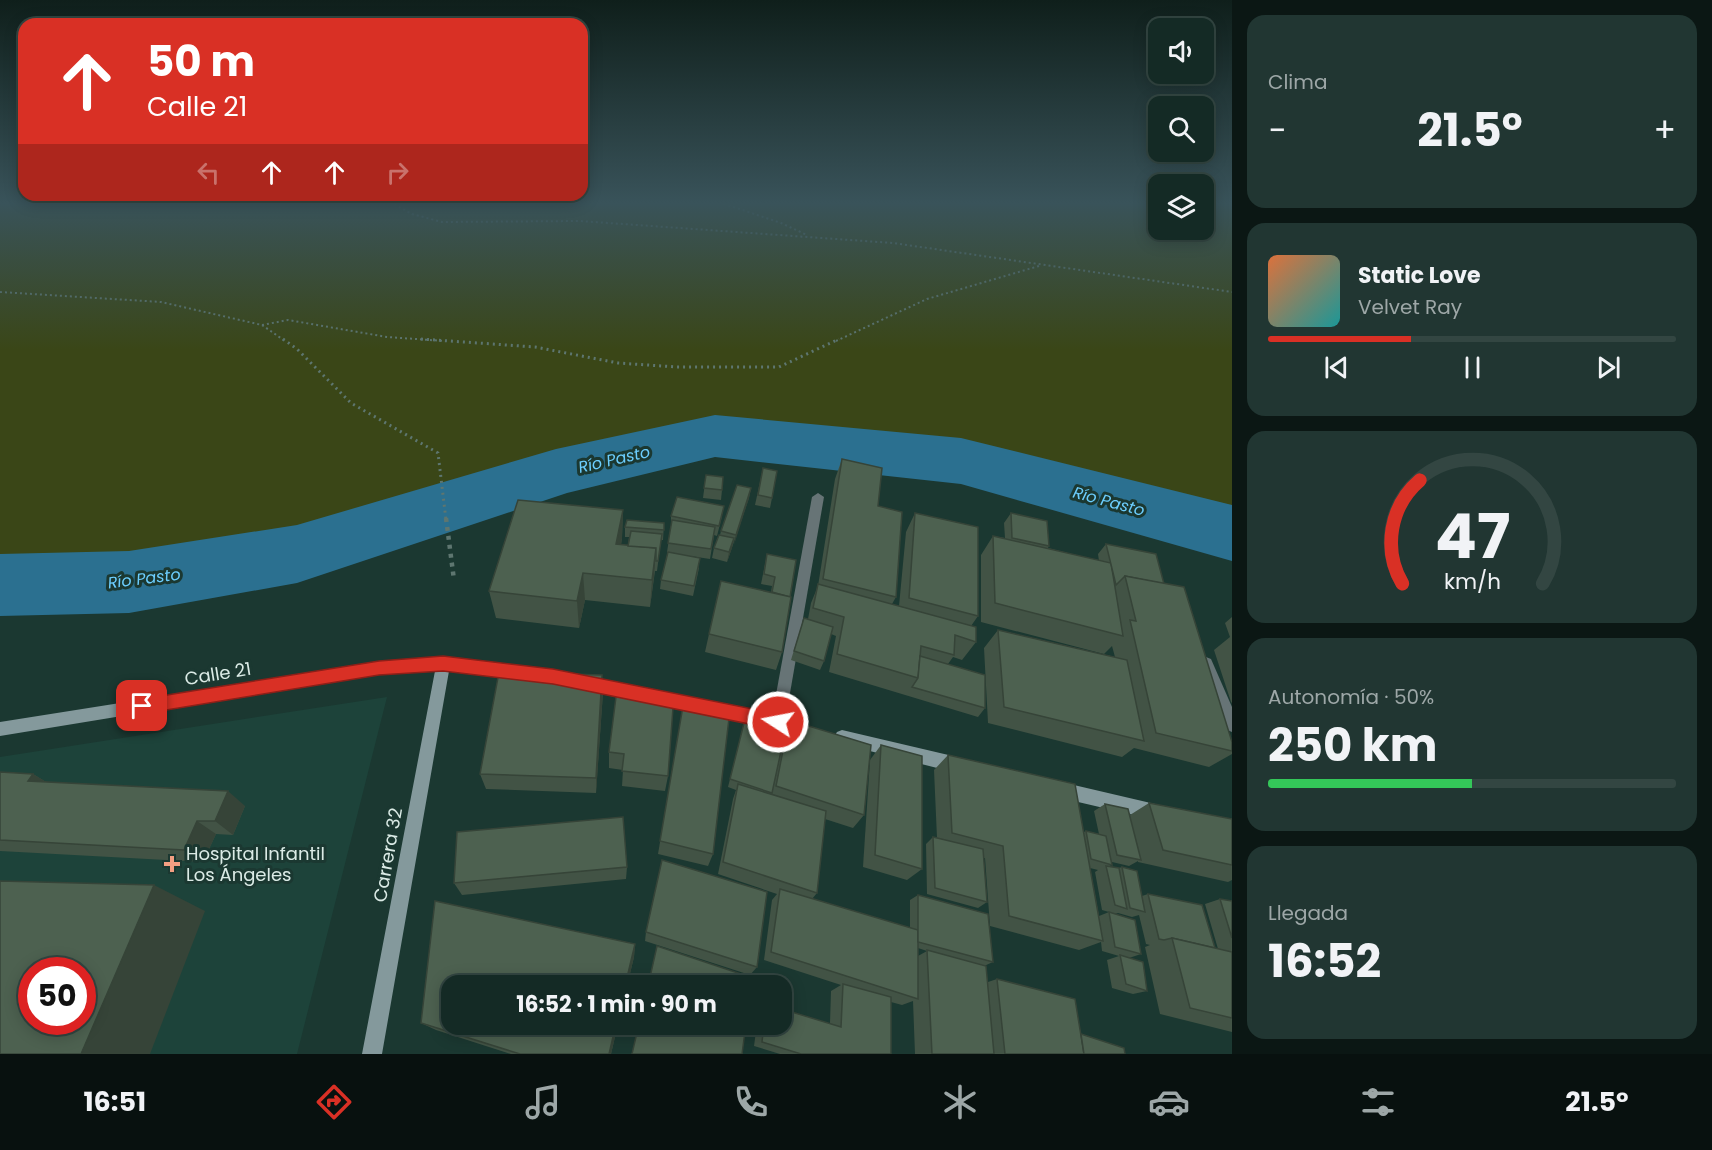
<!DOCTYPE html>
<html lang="es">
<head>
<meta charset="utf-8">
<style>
  body { margin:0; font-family:Poppins,sans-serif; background:#213632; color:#f1f3f6; height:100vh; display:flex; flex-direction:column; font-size:22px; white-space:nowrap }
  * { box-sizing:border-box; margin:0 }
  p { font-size:20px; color:#9da7a7 }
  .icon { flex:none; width:33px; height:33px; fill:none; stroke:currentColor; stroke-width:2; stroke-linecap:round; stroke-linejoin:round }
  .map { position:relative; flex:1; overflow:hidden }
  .details { display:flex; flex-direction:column; gap:15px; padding:15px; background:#0b1714; width:480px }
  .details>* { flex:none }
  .guide { position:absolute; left:18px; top:18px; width:570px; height:183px; border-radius:18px; box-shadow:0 3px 15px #0003,0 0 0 2px #334642; background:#d93025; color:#fff; overflow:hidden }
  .tools { position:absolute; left:1148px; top:18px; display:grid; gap:12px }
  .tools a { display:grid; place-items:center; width:66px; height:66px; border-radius:12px; background:#142a25; box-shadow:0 3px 15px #0003,0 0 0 2px #334642; font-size:30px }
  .speed { position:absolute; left:18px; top:957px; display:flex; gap:12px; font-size:30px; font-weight:700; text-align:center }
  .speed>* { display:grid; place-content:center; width:78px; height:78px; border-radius:50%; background:#142a25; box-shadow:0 3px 15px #0003,0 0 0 2px #334642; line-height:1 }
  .speed .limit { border:9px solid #d22; background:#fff; color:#111 }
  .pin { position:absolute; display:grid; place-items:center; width:51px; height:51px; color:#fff; margin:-26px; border-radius:12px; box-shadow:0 3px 9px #0006 }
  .me { position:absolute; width:66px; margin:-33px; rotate:281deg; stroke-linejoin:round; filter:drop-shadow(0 0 4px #0008) }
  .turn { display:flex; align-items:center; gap:21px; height:126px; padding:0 30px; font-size:27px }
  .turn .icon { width:78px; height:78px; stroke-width:2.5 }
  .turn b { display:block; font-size:42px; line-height:51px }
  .lanes { display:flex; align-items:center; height:57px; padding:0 30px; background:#0003; justify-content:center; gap:30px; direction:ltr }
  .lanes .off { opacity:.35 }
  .big { font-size:45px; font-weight:700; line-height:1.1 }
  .details .tile { flex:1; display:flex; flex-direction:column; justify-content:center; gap:9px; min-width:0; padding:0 21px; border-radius:18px; background:#213632 }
  .details .dial { align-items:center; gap:0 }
  .dial svg { height:156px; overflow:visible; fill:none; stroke:#334642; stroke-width:7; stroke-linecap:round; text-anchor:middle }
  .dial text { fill:#f1f3f6; stroke:none }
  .song { display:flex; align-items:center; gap:18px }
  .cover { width:72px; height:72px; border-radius:9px; background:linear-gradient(135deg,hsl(20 70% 55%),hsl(180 70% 35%)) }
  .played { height:6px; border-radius:3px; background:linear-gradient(90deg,#d93025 35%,#334642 35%) }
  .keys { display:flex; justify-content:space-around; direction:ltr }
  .heat { display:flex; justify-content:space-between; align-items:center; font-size:33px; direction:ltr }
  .charge { height:9px; border-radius:4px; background:linear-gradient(90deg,#34c759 50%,#334642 0) }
  .trip { position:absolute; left:441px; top:975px; width:351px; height:60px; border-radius:18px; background:#142a25; box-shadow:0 3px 15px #0003,0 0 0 2px #334642; font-weight:700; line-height:60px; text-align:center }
  .menu { display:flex; height:96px; justify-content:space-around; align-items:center; background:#08110f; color:#9da7a7 }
  .menu .icon { width:42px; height:42px }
  .menu .active { color:#d93025 }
  .menu b { font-size:27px; color:#f1f3f6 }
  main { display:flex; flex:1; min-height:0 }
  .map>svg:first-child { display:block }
  .built { fill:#1d433a; fill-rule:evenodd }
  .green { fill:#3a4617 }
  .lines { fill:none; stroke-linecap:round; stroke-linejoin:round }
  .river { fill:#2b7090; fill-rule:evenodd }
  .path-far2 { stroke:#5e7670; stroke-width:2; stroke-dasharray:2 3; stroke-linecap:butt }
  .path-far1 { stroke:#5e7670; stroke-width:3; stroke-dasharray:2 4; stroke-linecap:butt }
  .path { stroke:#5e7670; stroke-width:4.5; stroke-dasharray:4 5; stroke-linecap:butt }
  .street { fill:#677476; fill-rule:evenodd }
  .secondary { fill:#84999c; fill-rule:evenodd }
  .wall { fill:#425345; fill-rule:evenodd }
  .shaded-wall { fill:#364438 }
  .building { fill:#4d6150; stroke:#364438; stroke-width:1.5; fill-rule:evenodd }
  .route { fill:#d93025; stroke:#8d1f18; stroke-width:1.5 }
  .poi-dot { fill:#f39f82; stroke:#1b3831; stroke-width:2 }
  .labels { text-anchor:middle; stroke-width:6; stroke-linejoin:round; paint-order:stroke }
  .water-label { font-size:16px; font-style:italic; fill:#6ccefe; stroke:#1b3831 }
  .near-street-label { font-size:18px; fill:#dbebe6; stroke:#1b3831 }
  .near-poi-label { font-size:18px; fill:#dbebe6; stroke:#1b3831; text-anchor:start }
</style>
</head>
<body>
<main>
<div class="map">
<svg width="1232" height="1054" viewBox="0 0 1232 1054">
  <rect width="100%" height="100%" fill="#1b3831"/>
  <path class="built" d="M 387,697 L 297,1054 L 0,1054 L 0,757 ZM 32,970 L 82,970 L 82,1022 L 32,1022 Z"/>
  <polygon class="green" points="0,202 1158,202 1158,230 1203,230 1203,202 1232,202 1232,533 961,461 731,438 556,472 297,554 129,582 0,585"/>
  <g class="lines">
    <polygon class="river" points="715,415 961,438 1232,505 1232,561 961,484 715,457 567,493 297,583 129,613 0,616 0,554 129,551 297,525 556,449"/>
    <g class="path-far2">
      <polyline points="390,202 412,214 442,222 580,221 893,243 1232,292"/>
      <polyline points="719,202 781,223 807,235"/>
      <polyline points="0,292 161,302 262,325 285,341"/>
      <polyline points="262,325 288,320 387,337 444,341"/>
      <polyline points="836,341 927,299 1039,266"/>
    </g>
    <g class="path-far1">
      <polyline points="283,339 297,349 351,403 438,453 446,520"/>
      <polyline points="421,339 535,347 618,363 677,367 779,367 839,339"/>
    </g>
    <polyline class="path" points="446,518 454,580"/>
    <g class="street">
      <polygon points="818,493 824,497 785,722 783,727 778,729 773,727 771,722 812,497"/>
      <polygon points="1206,657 1211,659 1232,707 1232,732 1227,730 1199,663 1201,659"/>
    </g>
    <g class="secondary">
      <polygon points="443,658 531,668 536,669 538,674 536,679 531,680 449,671 382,1054 362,1054 435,671 379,674 0,736 0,722 379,662"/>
      <polygon points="587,677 632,686 637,688 639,693 637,698 632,700 587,691 582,689 580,684 582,679"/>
      <polygon points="657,691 802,721 807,723 810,728 807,733 802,735 657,705 652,703 650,698 652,693"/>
      <polygon points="842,730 957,757 963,760 965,765 963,770 957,773 842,744 837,742 834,737 837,732"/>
      <polygon points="1061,782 1155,804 1161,806 1163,812 1161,818 1155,820 1061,798 1055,796 1053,790 1055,784"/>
    </g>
  </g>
  <g class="wall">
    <polygon points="842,459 878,506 896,597 892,604 899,606 906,532 915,513 978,616 971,626 976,642 962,660 953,657 948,664 985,708 978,717 829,672 836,636 831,634 824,661 820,670 791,660 801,627 804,618 808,619 811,603 818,586 835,479"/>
    <polygon points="763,468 772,498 770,508 755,505"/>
    <polygon points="706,475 722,490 721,500 703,498"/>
    <polygon points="751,488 749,498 727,562 712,558 714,548 720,535 721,531"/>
    <polygon points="623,510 622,538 621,545 628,546 629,537 625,537 625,527 664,523 663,540 661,540 657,571 655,571 650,607 585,600 579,628 496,618 489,591"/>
    <polygon points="1011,513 1049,546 1048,548 1099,561 1098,554 1106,544 1164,584 1232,742 1232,754 1209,767 1134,748 1122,757 988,723 984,648 998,630 1115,657 1112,646 1104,654 981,622 981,555 993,536 1005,538 1004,523"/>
    <polygon points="671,516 722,516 717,536 714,535 710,559 690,556 699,568 693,596 660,589 661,580 668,553 667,552 671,526"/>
    <polygon points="767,554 796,560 782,652 776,670 705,652 709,634 771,592 772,586 761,584"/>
    <polygon points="1232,617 1232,703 1231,702 1214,650 1230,637 1225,623"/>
    <polygon points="602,675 603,692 596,793 486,789 480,774"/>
    <polygon points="617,689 668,776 665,791 622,786 623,770 609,768 609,752"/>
    <polygon points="684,700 713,854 708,866 658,854"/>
    <path d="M 746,715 L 786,728 L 789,720 L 864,815 L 853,828 L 825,819 L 817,893 L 812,899 L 910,928 L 910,900 L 918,895 L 993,962 L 984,966 L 988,982 L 997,979 L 1081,1034 L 1125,1054 L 915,1054 L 913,1001 L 902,1005 L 891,1002 L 891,1054 L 780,1054 L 754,1046 L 757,1024 L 830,1023 L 831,991 L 841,985 L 764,960 L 772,900 L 777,894 L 718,874 L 733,799 L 736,790 L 728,787 ZM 918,948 L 927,951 L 918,956 Z"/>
    <polygon points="881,745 922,869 907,880 863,867 870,760"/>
    <path d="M 948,755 L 1084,832 L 1086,831 L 1099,834 L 1094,811 L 1105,804 L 1130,815 L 1149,803 L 1232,819 L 1232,880 L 1228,882 L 1138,862 L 1138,861 L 1129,866 L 1112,862 L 1112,865 L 1109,866 L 1119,868 L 1122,867 L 1142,896 L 1148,894 L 1215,948 L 1218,949 L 1205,904 L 1220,899 L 1232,901 L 1232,1032 L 1160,1014 L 1145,947 L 1150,945 L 1146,944 L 1139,915 L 1132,917 L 1118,913 L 1115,914 L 1141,954 L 1129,958 L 1147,991 L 1133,994 L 1112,988 L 1107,960 L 1119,956 L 1102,951 L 1101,942 L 1079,950 L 990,926 L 985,858 L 983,858 L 987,902 L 978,908 L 927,894 L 926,844 L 933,837 L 937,838 L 934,770 ZM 1090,868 L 1098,870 L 1095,872 L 1102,910 L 1109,912 L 1099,916 Z"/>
    <polygon points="0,772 33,774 46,782 245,806 233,835 216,834 203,862 0,851"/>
    <polygon points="627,867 626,879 462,895 454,883"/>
    <polygon points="435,901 635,944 634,957 627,986 452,986 452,1024 618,1024 611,1054 511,1054 436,1030 421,1023"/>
    <polygon points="646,932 757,967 750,975 645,941"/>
  </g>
  <g class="shaded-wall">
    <polygon points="751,488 749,498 734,545 736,535"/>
    <polygon points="623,510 622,538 616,572 616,544"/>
    <polygon points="734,538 732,548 727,562 729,552"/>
    <polygon points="656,548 654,576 650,607 652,580"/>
    <polygon points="583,573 585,600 579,628 577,601"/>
    <polygon points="602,675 603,692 596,793 596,778"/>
    <polygon points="33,774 58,789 28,781"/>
    <polygon points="228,791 245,806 233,835 215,821"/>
    <polygon points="197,821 216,834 203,862 184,850"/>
    <polygon points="154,885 205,911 150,1054 81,1054"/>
    <polygon points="635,944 634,957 627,986 625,986"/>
    <polygon points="616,1024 618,1024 611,1054 609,1054"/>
  </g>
  <g class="building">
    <polygon points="842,459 882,468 878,506 902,512 896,597 823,579"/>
    <polygon points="763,468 777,471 772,498 758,495"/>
    <polygon points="706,475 723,477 722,490 704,488"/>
    <polygon points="737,485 751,488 736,535 721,531"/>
    <polygon points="677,497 724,506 719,526 671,516"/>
    <polygon points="518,500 623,510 616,544 656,548 652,580 583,573 577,601 489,591"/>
    <polygon points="915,513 978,527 978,616 909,598"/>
    <polygon points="1011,513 1047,521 1049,546 1012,538"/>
    <polygon points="627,520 664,523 664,530 625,527"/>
    <polygon points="672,520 715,527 711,549 668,543"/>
    <polygon points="631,531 662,534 658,561 656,561 656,548 628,546"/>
    <polygon points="719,535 734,538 729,552 714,548"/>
    <polygon points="993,536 1111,563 1123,636 995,603"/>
    <polygon points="1106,544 1156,554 1164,584 1125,576 1116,585"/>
    <polygon points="668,552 700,558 694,586 661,580"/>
    <polygon points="767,554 796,560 790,597 772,592 775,577 764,574"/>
    <polygon points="1125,576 1184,587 1232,742 1232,751 1156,733 1130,620 1136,621"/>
    <polygon points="721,581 791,597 782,652 709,634"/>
    <polygon points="818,584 976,627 976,642 955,635 954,655 921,646 918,678 837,654 844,617 813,608"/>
    <polygon points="804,618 833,627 824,661 794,651"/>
    <polygon points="998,630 1127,660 1144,741 1004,707"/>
    <polygon points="920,656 985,675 985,708 912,687 918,678"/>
    <polygon points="499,672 602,675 596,778 480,774"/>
    <polygon points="617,689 674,694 668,776 622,771 624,754 609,752"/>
    <polygon points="684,700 730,710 713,854 660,841"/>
    <polygon points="746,715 786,728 772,793 730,779"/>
    <polygon points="789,720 871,745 864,815 776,786"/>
    <polygon points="881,745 922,756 922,869 875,855"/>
    <polygon points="948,755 1075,784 1103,941 1009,916 1003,846 952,833"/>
    <polygon points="0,772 33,774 28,781 228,791 215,821 197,821 184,850 0,840"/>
    <polygon points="738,784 826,811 817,893 723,862"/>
    <polygon points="1149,803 1232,819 1232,865 1163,850"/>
    <polygon points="1105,804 1128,809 1141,860 1117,855"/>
    <polygon points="623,817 627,867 454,883 457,832"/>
    <polygon points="1086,831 1106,836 1112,865 1091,859"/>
    <polygon points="933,837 983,849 987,902 935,888"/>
    <polygon points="662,860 767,892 757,967 646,932"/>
    <polygon points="1106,866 1119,868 1127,909 1115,905"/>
    <polygon points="1122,867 1137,871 1145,912 1130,908"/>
    <path d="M 0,881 L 154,885 L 81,1054 L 0,1054 ZM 32,970 L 82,970 L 82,1022 L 32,1022 Z"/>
    <polygon points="780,889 918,930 918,999 771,952"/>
    <polygon points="1148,894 1202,905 1215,948 1172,938 1164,940 1159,939"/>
    <polygon points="918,895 988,914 993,962 918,942"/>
    <polygon points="1220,899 1232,901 1232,938"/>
    <polygon points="435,901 635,944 625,986 452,986 452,1024 616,1024 609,1054 520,1054 421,1023"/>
    <polygon points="1109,912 1135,920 1141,954 1115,947"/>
    <polygon points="1172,938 1232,952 1232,1018 1190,1008"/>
    <polygon points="657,946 753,978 752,986 648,986"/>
    <polygon points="927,950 986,966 994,1054 932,1054"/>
    <polygon points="1120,955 1143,962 1147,991 1126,984"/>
    <polygon points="997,979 1075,999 1084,1054 1005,1054"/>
    <polygon points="843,984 891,997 891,1054 801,1054 762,1042 764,1024 782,1024 782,1009 841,1027"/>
    <polygon points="639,1024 746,1024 742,1054 632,1054"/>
    <polygon points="1081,1034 1124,1048 1125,1054 1084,1054"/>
  </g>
  <linearGradient id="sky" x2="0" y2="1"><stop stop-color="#0f1f1b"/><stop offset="0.58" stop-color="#39535a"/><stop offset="1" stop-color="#39535a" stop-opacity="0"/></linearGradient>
  <rect width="1232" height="350" fill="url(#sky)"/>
  <polygon class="route" points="443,656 553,669 778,714 784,716 786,722 784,728 778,730 553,684 443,671 379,675 142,714 136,712 134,706 136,701 142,699 379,661"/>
  <path class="poi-dot" d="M169 855h6v6h6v6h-6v6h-6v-6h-6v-6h6z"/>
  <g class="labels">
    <g class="water-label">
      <text transform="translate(614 459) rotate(-13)" y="6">Río Pasto</text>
      <text transform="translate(1109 501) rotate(15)" y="6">Río Pasto</text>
      <text transform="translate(144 578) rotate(-7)" y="6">Río Pasto</text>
    </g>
    <g class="near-street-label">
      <text transform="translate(218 674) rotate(-9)" y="6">Calle 21</text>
      <text transform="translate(388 855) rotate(-80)" y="6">Carrera 32</text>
    </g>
    <g class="near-poi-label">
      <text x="186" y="860">Hospital Infantil<tspan x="186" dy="21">Los Ángeles</tspan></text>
    </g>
  </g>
</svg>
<div class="tools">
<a><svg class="icon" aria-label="sound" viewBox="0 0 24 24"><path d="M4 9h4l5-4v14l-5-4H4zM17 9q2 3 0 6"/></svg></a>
<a><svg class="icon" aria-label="search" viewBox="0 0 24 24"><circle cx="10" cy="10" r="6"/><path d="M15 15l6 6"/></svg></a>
<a><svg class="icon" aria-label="layers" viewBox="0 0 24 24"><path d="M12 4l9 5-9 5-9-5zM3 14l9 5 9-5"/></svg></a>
</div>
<div class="speed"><div class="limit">50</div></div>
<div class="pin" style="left:142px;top:706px;background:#d93025"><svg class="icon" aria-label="arrive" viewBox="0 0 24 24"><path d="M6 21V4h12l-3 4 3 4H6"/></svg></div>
<svg class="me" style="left:778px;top:722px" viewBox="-20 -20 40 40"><circle r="17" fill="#d93025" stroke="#fff" stroke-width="3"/><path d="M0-11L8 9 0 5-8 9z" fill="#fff"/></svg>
<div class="trip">16:52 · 1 min · 90 m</div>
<div class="guide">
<div class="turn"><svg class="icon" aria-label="ahead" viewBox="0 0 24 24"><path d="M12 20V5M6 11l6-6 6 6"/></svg><div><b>50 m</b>Calle 21</div></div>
<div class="lanes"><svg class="icon off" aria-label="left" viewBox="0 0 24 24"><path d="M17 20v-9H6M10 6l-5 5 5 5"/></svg><svg class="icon" aria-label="ahead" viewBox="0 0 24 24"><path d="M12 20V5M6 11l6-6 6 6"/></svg><svg class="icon" aria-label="ahead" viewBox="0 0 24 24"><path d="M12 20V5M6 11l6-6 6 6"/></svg><svg class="icon off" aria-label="right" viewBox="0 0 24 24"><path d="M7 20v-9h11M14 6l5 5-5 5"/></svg></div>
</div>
</div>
<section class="details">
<div class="tile"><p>Clima</p>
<div class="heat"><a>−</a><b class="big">21.5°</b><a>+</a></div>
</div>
<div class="tile">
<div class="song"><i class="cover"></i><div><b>Static Love</b><p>Velvet Ray</p></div></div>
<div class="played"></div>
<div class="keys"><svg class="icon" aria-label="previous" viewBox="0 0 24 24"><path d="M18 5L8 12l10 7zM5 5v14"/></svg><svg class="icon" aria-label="pause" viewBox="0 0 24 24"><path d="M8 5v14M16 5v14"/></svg><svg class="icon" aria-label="next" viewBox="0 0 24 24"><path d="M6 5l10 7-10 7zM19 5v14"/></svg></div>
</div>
<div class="tile dial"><svg viewBox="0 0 100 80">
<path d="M14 69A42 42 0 1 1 86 69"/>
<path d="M14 69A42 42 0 0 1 23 16" stroke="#d93025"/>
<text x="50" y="56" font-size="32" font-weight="700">47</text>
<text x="50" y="72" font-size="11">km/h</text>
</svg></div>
<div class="tile"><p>Autonomía · 50%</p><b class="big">250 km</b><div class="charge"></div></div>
<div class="tile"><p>Llegada</p><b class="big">16:52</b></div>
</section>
</main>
<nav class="menu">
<b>16:51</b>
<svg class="icon active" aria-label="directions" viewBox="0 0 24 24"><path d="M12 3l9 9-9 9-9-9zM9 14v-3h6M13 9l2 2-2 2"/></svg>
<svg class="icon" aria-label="music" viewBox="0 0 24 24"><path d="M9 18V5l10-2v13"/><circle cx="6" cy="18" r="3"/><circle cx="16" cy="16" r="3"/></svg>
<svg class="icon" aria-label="phone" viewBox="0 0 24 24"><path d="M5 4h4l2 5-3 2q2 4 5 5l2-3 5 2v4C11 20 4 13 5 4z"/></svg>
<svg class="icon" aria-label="climate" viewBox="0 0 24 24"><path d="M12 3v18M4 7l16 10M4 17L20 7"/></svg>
<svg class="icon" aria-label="car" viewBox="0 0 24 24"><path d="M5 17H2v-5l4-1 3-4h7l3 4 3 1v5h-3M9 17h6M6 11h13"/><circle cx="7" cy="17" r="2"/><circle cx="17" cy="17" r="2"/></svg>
<svg class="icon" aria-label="filters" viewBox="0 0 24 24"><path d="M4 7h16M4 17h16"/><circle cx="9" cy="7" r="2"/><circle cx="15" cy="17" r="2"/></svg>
<b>21.5°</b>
</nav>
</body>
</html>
